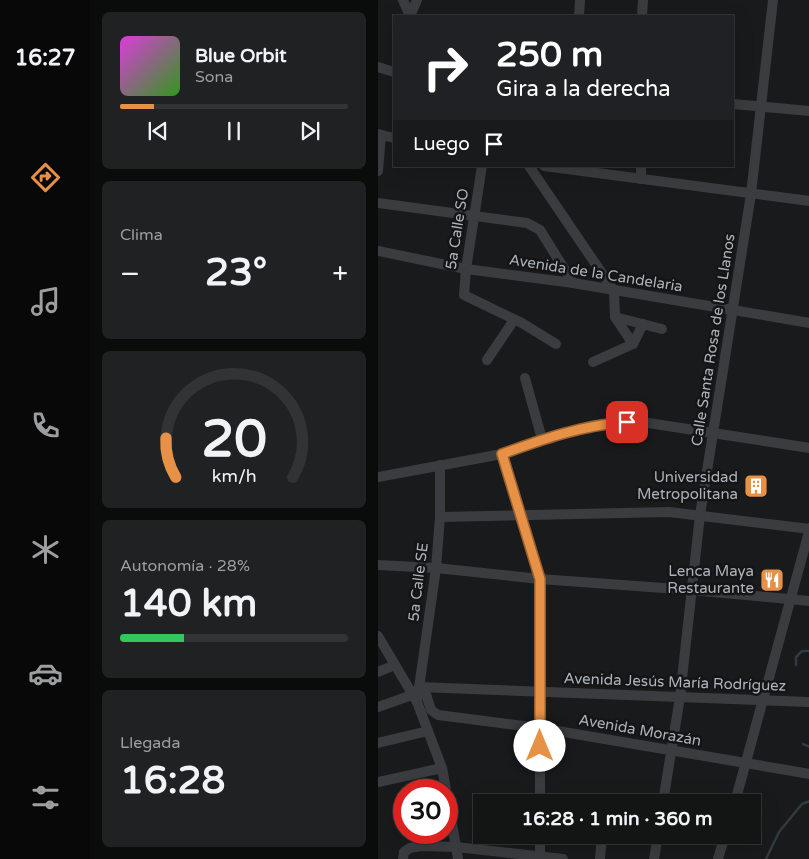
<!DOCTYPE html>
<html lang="es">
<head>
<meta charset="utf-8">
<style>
  body { margin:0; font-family:"Varela Round",sans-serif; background:#202122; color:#f1f3f6; height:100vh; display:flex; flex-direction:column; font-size:19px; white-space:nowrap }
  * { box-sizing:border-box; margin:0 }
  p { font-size:16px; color:#9d9ea0 }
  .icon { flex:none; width:28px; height:28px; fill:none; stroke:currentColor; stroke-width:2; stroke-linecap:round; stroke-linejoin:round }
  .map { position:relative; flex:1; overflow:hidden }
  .side { display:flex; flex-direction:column; gap:12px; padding:12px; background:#0a0b0b; width:288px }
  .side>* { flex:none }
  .guide { position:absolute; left:15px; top:15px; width:341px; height:152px; border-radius:0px; box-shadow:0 5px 20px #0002,0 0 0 1px #323334; background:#202124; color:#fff; overflow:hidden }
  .speed { position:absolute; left:15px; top:779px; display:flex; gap:10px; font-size:25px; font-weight:700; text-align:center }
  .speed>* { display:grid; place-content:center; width:65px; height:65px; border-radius:50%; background:#131414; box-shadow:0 5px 20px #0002,0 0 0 1px #323334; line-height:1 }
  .speed .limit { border:8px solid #d22; background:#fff; color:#111 }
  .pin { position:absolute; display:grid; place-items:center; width:42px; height:42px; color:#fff; margin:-21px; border-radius:10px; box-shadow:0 2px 8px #0006 }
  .me { position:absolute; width:55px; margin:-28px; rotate:0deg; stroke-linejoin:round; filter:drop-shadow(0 0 4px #0008) }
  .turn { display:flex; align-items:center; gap:18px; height:105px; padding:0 20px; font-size:22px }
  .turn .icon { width:65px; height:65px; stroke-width:2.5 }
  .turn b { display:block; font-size:35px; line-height:42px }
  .then { display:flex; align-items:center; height:48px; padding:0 20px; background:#0003; gap:10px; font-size:19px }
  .big { font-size:38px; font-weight:800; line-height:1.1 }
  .side .card { flex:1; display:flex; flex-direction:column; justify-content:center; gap:8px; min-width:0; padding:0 18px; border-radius:8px; background:#202122 }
  .side .dial { align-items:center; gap:0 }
  .dial svg { height:130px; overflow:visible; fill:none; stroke:#323334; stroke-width:7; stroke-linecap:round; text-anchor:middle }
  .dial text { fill:#f1f3f6; stroke:none }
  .song { display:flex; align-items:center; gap:15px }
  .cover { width:60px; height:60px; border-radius:8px; background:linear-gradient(135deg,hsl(300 70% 55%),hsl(110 70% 35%)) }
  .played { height:5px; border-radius:2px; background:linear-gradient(90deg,#e69146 15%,#323334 15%) }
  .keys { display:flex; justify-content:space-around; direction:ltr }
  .heat { display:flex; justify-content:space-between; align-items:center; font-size:28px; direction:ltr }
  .charge { height:8px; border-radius:4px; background:linear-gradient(90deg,#34c759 28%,#323334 0) }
  .trip { position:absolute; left:95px; top:794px; width:288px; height:50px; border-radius:0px; background:#131414; box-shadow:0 5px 20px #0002,0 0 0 1px #323334; font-weight:800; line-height:50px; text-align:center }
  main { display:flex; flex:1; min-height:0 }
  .dock { display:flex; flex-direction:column; width:90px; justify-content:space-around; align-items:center; background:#080808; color:#9d9ea0 }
  .dock .icon { width:35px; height:35px }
  .dock .on { color:#e69146 }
  .dock b { font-size:22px; color:#f1f3f6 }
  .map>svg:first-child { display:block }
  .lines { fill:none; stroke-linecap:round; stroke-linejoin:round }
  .stream { stroke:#303b3f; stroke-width:2.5 }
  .minor { stroke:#3a3c40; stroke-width:10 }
  .route-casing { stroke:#965e2e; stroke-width:12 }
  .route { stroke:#e69146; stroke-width:9 }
  .labels { text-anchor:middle; stroke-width:5; stroke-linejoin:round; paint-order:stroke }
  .street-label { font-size:15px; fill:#adb3ba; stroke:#141516 }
  .poi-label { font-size:15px; fill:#adb3ba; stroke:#141516; text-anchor:end }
</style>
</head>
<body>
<main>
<nav class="dock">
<b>16:27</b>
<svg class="icon on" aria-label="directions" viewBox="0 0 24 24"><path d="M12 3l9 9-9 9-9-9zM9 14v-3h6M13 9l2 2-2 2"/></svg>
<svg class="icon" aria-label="music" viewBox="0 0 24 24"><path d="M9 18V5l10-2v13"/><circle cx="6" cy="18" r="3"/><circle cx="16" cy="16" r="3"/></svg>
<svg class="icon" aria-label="phone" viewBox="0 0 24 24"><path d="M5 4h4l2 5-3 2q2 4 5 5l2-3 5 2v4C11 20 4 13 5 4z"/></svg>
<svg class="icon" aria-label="climate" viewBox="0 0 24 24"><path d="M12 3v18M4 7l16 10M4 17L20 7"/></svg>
<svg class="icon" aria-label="car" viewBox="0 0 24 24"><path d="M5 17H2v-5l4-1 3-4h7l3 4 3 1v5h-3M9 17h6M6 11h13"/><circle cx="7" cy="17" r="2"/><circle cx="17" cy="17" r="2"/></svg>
<svg class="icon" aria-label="filters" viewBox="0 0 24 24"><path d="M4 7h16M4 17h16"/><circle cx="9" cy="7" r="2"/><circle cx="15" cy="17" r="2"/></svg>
</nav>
<section class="side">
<div class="card">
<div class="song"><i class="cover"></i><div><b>Blue Orbit</b><p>Sona</p></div></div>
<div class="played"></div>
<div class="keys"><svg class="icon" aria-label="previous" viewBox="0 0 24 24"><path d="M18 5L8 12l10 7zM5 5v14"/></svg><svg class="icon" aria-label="pause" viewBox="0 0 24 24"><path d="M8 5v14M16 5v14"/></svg><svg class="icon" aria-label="next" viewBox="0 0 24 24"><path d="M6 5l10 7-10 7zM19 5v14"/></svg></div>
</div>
<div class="card"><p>Clima</p>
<div class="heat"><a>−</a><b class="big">23°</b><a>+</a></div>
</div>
<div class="card dial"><svg viewBox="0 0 100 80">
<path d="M14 69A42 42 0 1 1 86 69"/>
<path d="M14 69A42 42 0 0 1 8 45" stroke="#e69146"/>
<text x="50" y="56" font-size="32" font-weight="700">20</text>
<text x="50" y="72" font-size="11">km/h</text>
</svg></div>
<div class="card"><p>Autonomía · 28%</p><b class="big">140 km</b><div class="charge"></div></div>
<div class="card"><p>Llegada</p><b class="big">16:28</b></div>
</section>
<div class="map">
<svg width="432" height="859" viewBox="0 0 432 859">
  <rect width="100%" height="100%" fill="#191a1b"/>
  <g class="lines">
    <g class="stream">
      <polyline points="418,665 418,657 424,651 432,651"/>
      <polyline points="425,744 432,747"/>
      <polyline points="388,859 401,832 424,804 432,801"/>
    </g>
    <g class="minor">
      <polyline points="25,0 32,16"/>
      <polyline points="32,16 39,0"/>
      <polyline points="201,16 202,0"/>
      <polyline points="264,16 265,0"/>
      <polyline points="0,67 16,72"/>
      <polyline points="355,104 432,111"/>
      <polyline points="0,134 16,138"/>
      <polyline points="104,166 88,269 86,295 144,323 178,344"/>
      <polyline points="151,166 236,291 237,317 255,344 215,362"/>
      <polyline points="166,166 432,201"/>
      <polyline points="0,171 3,135"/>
      <polyline points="263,179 263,166"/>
      <polyline points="0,203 149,223 162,230 195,283"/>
      <polyline points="0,251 88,269 195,283 432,323"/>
      <polyline points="237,317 284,329"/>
      <polyline points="255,344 265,324"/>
      <polyline points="109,360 136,320"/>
      <polyline points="147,378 164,439"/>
      <polyline points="124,454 162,579 162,802"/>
      <polyline points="0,477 124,454 164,439 212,426 235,423 264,422 432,448"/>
      <polyline points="62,517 291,512 432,529"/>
      <polyline points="0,565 58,568 162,579 313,590 432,601"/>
      <polyline points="0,636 39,702 64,768 68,790"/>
      <polyline points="0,672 17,665"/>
      <polyline points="41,687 432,702"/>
      <polyline points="46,688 53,710 60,715 162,728 432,774"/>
      <polyline points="39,702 58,568 62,517 62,465"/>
      <polyline points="0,707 34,695"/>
      <polyline points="0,743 50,731"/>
      <polyline points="0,782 64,768"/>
      <polyline points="69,794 80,859"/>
      <polyline points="285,802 302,697 322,515 373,194 395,0"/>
      <polyline points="357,802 432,528"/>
      <polyline points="25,859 26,852 32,848 43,846 78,847 185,859"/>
      <polyline points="162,859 162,835"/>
      <polyline points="222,859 224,835"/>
      <polyline points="276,859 280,835"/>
      <polyline points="340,859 347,835"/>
    </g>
  </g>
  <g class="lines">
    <g class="route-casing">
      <path id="route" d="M 162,746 L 162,579 L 124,454 C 165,439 205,425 249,422"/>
    </g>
    <use href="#route" class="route"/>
  </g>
  <defs>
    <g id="building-square" transform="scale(1.25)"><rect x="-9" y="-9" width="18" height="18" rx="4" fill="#e69146" stroke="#141516"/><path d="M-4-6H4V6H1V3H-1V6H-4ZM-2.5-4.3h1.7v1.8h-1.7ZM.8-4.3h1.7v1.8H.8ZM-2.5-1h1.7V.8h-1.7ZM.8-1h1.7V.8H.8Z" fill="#fff"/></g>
    <g id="restaurant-square" transform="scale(1.25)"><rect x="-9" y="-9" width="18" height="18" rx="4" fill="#e69146" stroke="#141516"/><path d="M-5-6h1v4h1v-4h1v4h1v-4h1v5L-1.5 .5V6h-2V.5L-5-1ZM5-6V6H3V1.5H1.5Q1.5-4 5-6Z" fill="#fff"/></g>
  </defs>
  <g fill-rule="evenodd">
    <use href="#building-square" x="378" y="486"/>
    <use href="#restaurant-square" x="394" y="580"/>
  </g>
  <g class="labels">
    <g class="street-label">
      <text transform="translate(79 229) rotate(-81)" y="5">5a Calle SO</text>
      <text transform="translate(218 273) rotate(9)" y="5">Avenida de la Candelaria</text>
      <text transform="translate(335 340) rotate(-81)" y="5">Calle Santa Rosa de los Llanos</text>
      <text transform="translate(40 582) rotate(-83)" y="5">5a Calle SE</text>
      <text transform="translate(297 682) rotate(2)" y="5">Avenida Jesús María Rodríguez</text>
      <text transform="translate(262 730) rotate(10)" y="5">Avenida Morazán</text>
    </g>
    <g class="poi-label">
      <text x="360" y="482">Universidad<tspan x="360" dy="17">Metropolitana</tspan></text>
      <text x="376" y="576">Lenca Maya<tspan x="376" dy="17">Restaurante</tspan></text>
    </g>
  </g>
</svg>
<div class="speed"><div class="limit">30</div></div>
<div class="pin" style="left:249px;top:422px;background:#d93025"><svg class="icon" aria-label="arrive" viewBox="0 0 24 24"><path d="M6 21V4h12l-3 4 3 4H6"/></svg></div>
<svg class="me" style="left:162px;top:746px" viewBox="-20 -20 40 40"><circle r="19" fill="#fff"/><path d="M0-13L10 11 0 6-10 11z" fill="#e69146"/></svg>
<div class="trip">16:28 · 1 min · 360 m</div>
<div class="guide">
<div class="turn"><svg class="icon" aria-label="right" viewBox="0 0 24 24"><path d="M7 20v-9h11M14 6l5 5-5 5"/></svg><div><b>250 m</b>Gira a la derecha</div></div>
<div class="then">Luego<svg class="icon" aria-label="arrive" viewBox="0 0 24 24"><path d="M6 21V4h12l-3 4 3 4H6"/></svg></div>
</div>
</div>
</main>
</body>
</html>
